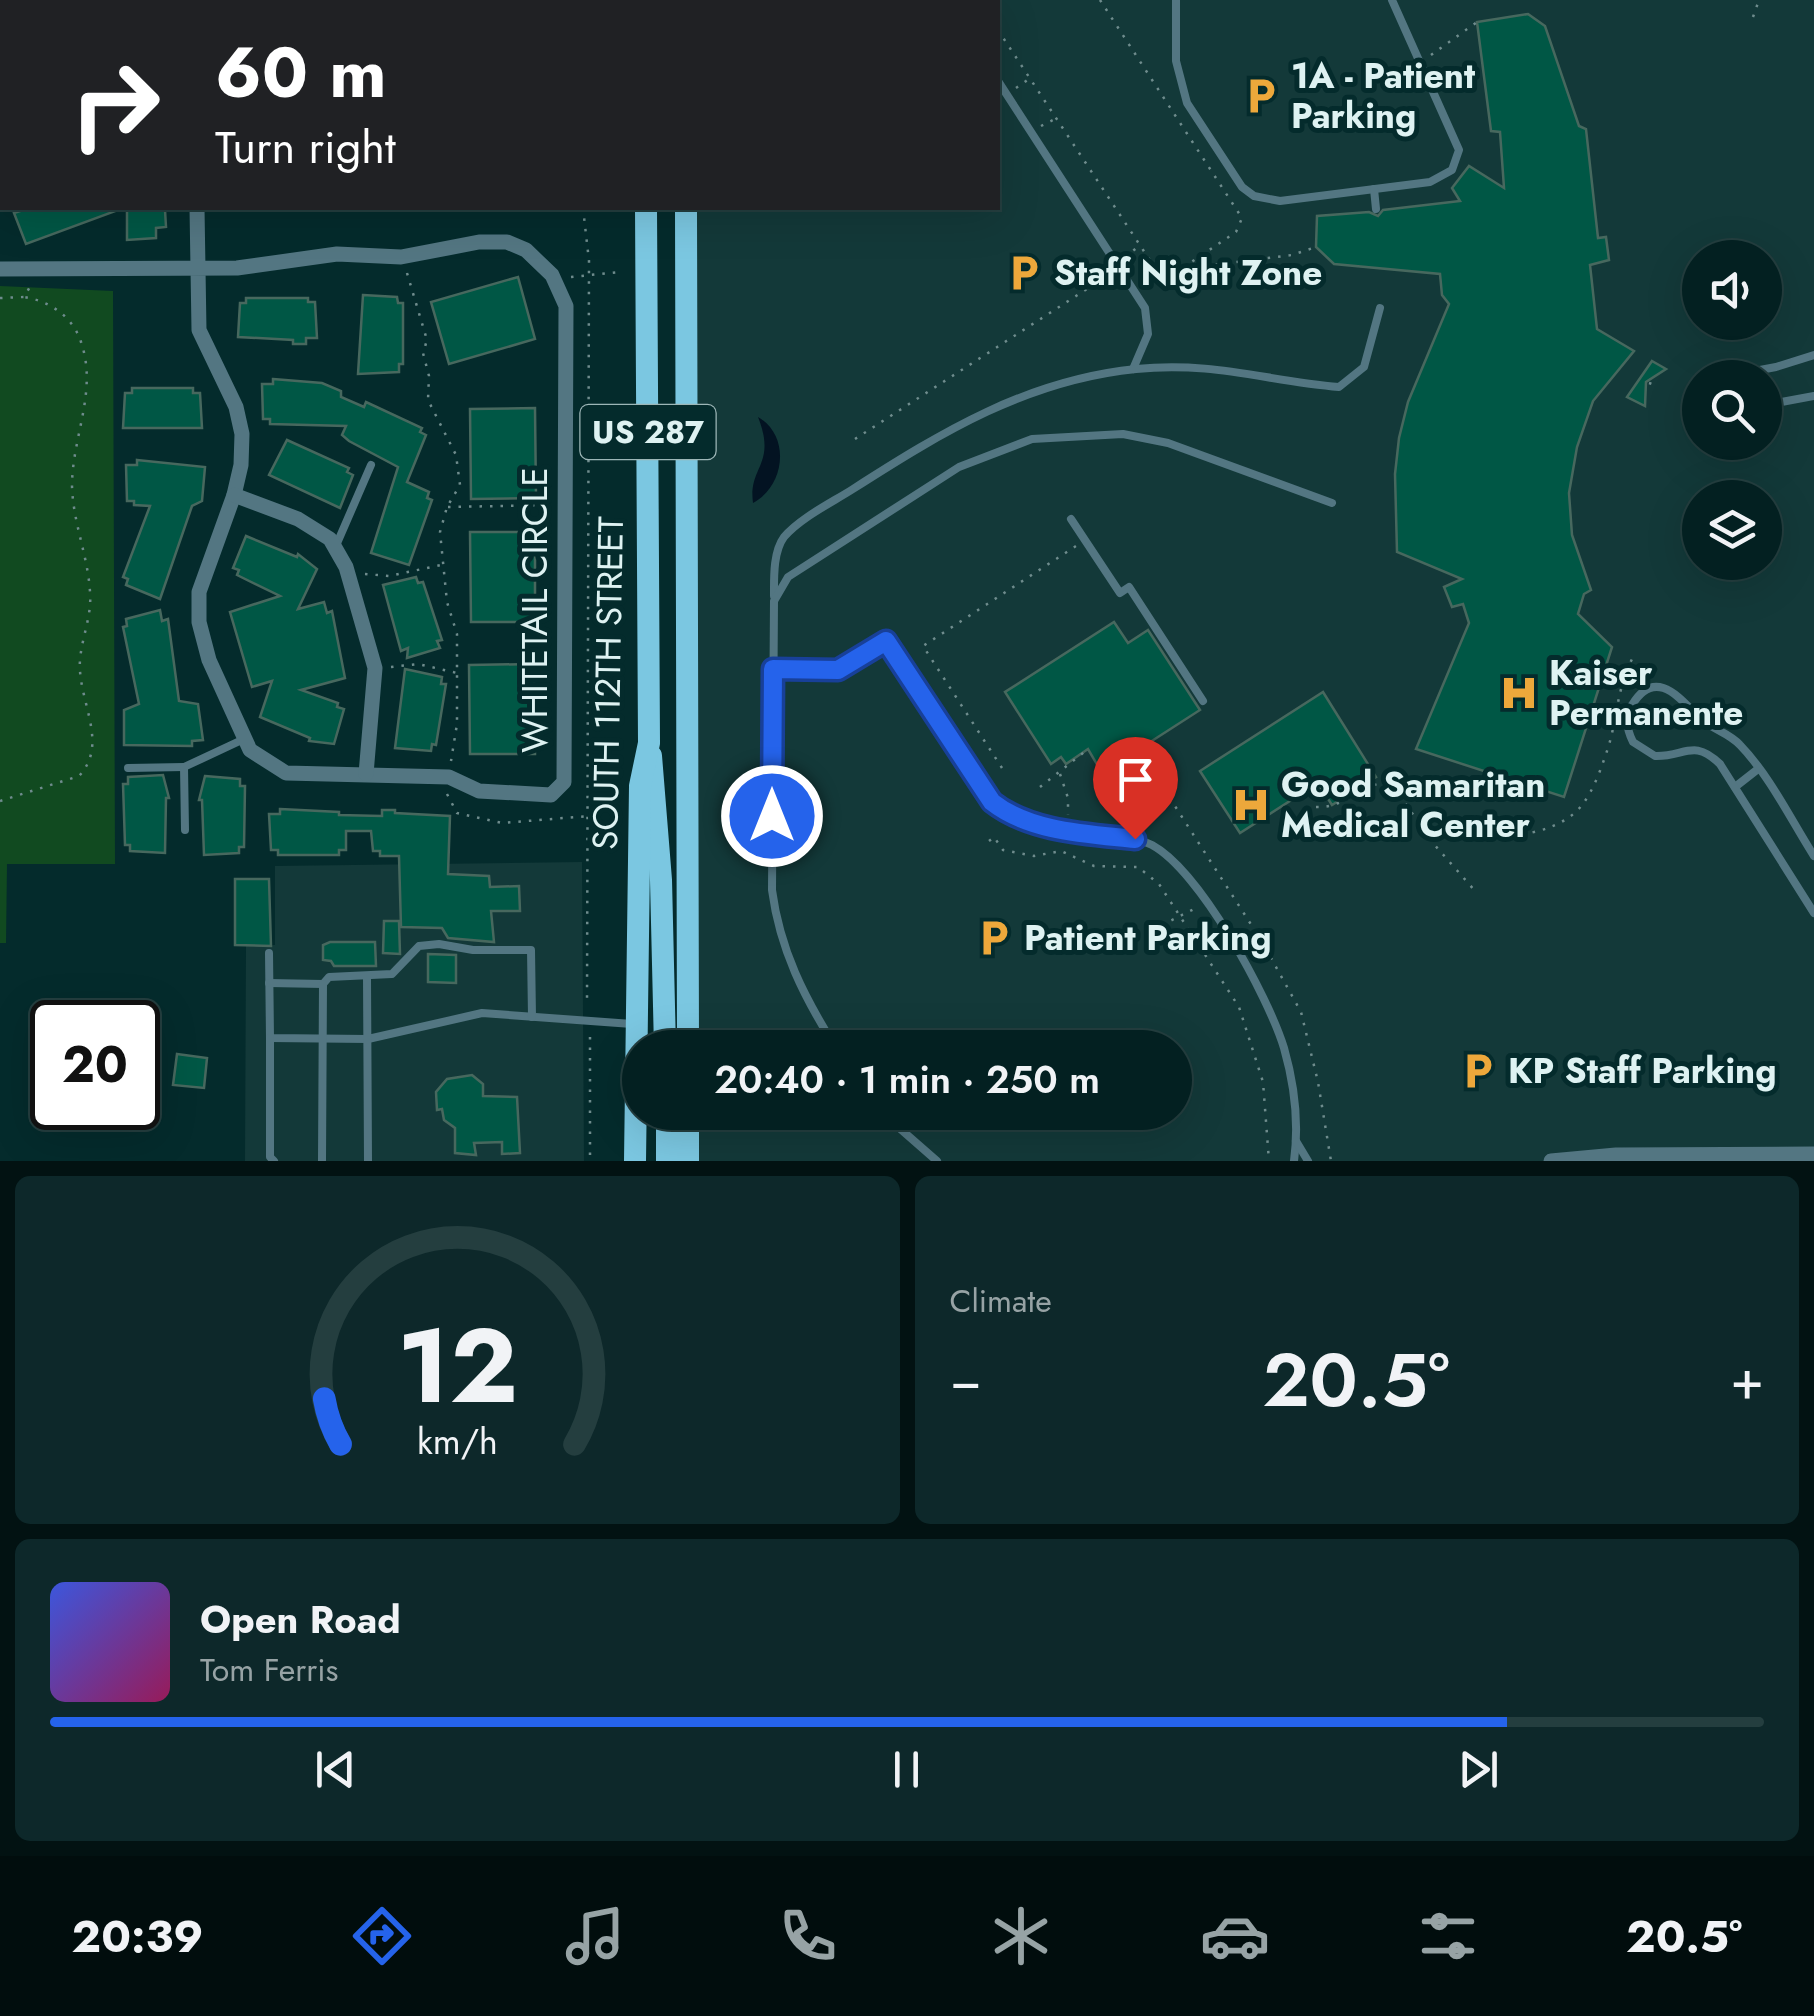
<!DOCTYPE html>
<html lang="en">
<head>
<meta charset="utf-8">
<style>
  body { margin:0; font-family:Jost,sans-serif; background:#0d282a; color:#f1f3f6; height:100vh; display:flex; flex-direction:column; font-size:38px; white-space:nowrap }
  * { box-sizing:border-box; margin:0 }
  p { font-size:32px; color:#97a3a5 }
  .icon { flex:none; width:55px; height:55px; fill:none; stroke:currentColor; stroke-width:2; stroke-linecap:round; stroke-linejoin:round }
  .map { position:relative; height:1161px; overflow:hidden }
  .sheet { display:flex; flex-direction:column; gap:15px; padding:15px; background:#021212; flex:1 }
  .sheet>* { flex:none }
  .guide { position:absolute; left:0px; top:0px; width:1000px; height:210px; box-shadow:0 10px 40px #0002,0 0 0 2px #243e3f; background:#202124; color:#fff; overflow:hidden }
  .tools { position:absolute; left:1682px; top:240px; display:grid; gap:20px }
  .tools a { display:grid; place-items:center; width:100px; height:100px; border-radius:50%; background:#032021; box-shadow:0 10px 40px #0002,0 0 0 2px #243e3f; font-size:50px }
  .speed { position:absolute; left:30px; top:1000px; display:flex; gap:20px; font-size:50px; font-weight:700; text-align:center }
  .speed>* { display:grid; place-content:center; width:130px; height:130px; border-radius:50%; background:#032021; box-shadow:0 10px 40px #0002,0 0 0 2px #243e3f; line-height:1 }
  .speed .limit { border:5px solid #111; border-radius:15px; background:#fff; color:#111 }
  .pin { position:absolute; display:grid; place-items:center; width:85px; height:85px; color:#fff; margin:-102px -42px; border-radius:50% 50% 50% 0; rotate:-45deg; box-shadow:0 0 10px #0007 }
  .pin .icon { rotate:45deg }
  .me { position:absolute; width:110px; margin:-55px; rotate:0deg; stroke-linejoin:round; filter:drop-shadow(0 0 8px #0008) }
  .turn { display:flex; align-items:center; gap:35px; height:210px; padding:0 50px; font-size:45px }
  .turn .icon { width:130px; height:130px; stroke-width:2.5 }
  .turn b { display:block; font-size:70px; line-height:85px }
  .big { font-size:75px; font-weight:600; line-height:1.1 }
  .sheet .tile { flex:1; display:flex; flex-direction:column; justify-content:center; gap:15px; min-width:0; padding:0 35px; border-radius:15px; background:#0d282a }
  .sheet .dial { align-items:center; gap:0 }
  .dial svg { height:260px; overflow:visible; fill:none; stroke:#243e3f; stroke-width:7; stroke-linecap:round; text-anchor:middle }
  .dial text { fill:#f1f3f6; stroke:none }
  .song { display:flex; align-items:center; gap:30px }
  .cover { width:120px; height:120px; border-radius:15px; background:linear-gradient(135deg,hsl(230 70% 55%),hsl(330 70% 35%)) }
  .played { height:10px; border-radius:5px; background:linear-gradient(90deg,#2563eb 85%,#243e3f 85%) }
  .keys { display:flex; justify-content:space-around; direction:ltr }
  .heat { display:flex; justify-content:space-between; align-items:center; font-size:55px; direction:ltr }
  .sheet .tiles { flex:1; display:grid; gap:15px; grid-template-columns:1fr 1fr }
  .tile:last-child { grid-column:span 2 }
  .trip { position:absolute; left:622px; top:1030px; width:570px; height:100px; border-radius:50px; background:#032021; box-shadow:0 10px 40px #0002,0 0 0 2px #243e3f; font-weight:600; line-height:100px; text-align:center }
  .tab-bar { display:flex; height:160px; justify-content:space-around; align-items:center; background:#010d0d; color:#97a3a5 }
  .tab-bar .icon { width:70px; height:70px }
  .tab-bar .selected { color:#2563eb }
  .tab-bar b { font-size:45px; color:#f1f3f6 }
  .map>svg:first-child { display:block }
  .built { fill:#133939; fill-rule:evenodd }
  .green { fill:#114a20 }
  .water { fill:#031322 }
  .building { fill:#005745; stroke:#47685e; stroke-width:2.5 }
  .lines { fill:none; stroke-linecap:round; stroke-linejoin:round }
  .path { stroke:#6f8c8d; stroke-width:2.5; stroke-dasharray:2.5 8; stroke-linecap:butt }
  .service { stroke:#537682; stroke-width:8 }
  .minor { stroke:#537682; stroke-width:15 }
  .primary { stroke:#7bc7e1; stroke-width:22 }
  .route-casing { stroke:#184099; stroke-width:25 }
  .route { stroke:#2563eb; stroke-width:18 }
  .labels { text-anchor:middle; stroke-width:10; stroke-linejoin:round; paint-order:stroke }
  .shield { fill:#042b2c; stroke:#9db6b7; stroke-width:2.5 }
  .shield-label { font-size:32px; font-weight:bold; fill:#def2f2 }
  .poi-label { font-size:35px; font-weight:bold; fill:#def2f2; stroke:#042b2c; text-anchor:start }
  .street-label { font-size:35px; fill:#def2f2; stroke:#042b2c }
</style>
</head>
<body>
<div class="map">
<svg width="1814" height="1161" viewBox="0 0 1814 1161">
  <rect width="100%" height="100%" fill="#042b2c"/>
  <g class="built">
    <path d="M 689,0 L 1814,0 L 1814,1154 L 1551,1161 L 687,1161 L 687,1113 L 1175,1112 L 1175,1048 L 687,1047 L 689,208 L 998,208 L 998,2 ZM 1700,258 L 1765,258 L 1765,322 L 1700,322 ZM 1700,378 L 1765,378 L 1765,442 L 1700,442 ZM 1700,498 L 1765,498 L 1765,562 L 1700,562 Z"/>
    <polygon points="582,862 584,1161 245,1161 246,946 275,945 275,866"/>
  </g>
  <polygon class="green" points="0,286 113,291 115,864 7,864 6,943 0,943"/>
  <path class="water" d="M 758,417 C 791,436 785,486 753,503 C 748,466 777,465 758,417 Z"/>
  <g class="building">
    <polygon points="1528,14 1545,26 1579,126 1586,129 1598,238 1606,237 1609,260 1590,265 1597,329 1634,351 1593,401 1577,447 1569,493 1572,535 1591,590 1584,594 1578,614 1612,647 1564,797 1416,749 1469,623 1463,604 1452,607 1444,587 1462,579 1397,552 1395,474 1399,438 1408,402 1449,304 1442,295 1440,274 1334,264 1316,247 1317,216 1369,212 1378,216 1383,210 1460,201 1452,188 1469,166 1504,188 1500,132 1491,131 1477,22"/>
    <polygon points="29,208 121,208 121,209 26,244 14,213"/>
    <polygon points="127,208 165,210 166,227 156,228 156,238 127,240"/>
    <polygon points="518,277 535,339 449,364 431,302"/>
    <polygon points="363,295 397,297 398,303 403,303 403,364 399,364 399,372 358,374"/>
    <polygon points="246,298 308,298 308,302 315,302 317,338 306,338 306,344 293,344 293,340 238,337 240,303 246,303"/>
    <polygon points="1652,361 1666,369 1646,382 1645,406 1627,397"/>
    <polygon points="273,379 322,383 341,391 341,397 364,407 366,402 422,428 420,432 426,435 407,482 429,492 427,498 432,500 409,565 371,553 398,467 349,441 342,435 346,426 270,424 270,419 263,419 262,384 273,384"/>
    <polygon points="132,388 193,388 193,393 200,393 202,428 123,428 125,393 132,393"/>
    <polygon points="535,408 536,498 471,499 470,409"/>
    <polygon points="287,440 349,468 347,472 353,475 340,508 269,475"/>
    <polygon points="137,460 205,467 202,501 192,506 160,599 126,585 128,579 123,577 150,506 134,505 134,501 127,501 126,465 137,465"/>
    <polygon points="470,532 535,532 535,622 471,622"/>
    <polygon points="246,536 297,557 298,554 317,569 298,609 324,602 327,613 332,611 345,678 301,690 338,703 337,707 344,709 334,744 309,741 310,738 260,717 272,681 252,687 230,612 280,596 237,575 239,570 233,568"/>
    <polygon points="416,577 418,583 423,582 442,640 437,641 440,648 407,658 408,648 401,651 383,585"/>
    <polygon points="160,610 162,621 168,619 179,701 198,704 203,740 192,741 192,746 124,745 124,710 139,704 123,627 127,626 126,619"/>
    <polygon points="1114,622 1128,643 1148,630 1200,710 1102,773 1088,749 1066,764 1061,757 1051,764 1005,692"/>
    <polygon points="534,664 535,754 470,754 469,665"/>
    <polygon points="405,669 442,677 441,684 446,684 436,745 432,744 431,751 395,748"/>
    <polygon points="1323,692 1376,777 1332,805 1318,783 1240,833 1200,771"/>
    <polygon points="163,775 169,798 166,798 165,853 130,851 130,845 125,845 123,784 128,784 128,777"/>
    <polygon points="205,776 240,779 240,786 245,786 244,847 239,847 239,853 204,855 202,800 199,800"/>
    <polygon points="280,809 339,812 339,815 382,816 382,810 395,810 395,813 450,816 448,874 489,876 490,887 519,886 520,911 491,911 494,942 448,938 442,928 401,927 399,856 380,856 380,851 373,851 371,831 346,831 346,850 339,850 339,855 278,855 278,850 271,850 269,814 280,814"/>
    <polygon points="235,879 269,879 271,946 235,945"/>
    <polygon points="384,921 399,921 400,954 383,953"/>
    <polygon points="330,942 375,942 376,966 334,966 331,961 323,960 323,945"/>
    <polygon points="428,954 456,955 456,983 428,982"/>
    <polygon points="177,1054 207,1058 204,1088 173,1085"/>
    <polygon points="472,1075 483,1084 483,1096 517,1097 520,1153 502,1154 502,1142 474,1143 476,1155 455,1153 455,1128 444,1120 442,1109 437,1110 436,1092 447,1079"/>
  </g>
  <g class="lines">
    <g class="path">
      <polyline points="978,0 979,2"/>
      <polyline points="1100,0 1242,218 1236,232 1181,269"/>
      <polyline points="581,1 623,0"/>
      <polyline points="1753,17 1759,0"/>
      <polyline points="998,30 1155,268 1166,271 1292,255 1316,247"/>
      <polyline points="1431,55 1477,22"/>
      <polyline points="1016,88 1029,79"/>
      <polyline points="1041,126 1055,119"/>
      <polyline points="583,208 589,261 587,1005"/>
      <polyline points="1125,257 1138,247"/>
      <polyline points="407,273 427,340 423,353 429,376 428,400 456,455 460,485 447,507 440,532 447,602 457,634 457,724 451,761"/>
      <polyline points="571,277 619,272"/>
      <polyline points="0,298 24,297 31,285"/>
      <polyline points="1649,383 1655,385"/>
      <polyline points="855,439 1110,274"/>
      <polyline points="448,507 550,505"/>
      <polyline points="365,574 389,576 441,565"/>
      <polyline points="391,667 418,664 457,673"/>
      <polyline points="1593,709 1612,711"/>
      <polyline points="1002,768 923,646 1076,546"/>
      <polyline points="1060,774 1068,798 1068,815"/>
      <polyline points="1040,787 1088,749"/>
      <polyline points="1164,789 1261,940 1301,1012 1318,1082 1331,1161"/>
      <polyline points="447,794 457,813 502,823 589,816"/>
      <path d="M 0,801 L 79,776 C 110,743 77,700 80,660 C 82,636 92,616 90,592 C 88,556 73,523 72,486 C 72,437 98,391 81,342 C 73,317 50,301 24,297"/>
      <path d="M 1316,807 C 1348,809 1361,779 1392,784 L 1432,842 L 1476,892"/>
      <path d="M 1428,836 C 1471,840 1553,843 1582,805 C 1594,790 1602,766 1608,748 C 1618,716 1616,692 1632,659"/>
      <polyline points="989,841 994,837 1003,850 1034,856 1061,851 1094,866 1138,867 1159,884 1239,1007 1263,1082 1269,1161"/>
      <polyline points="1162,925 1196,908"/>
      <polyline points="590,1037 590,1161"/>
    </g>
    <g class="service">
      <polyline points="20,0 20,2"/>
      <polyline points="944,0 946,2"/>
      <polyline points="1176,0 1176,61 1187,103 1242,187 1254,196 1280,201 1430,182 1452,170 1459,150 1392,0"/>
      <polyline points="0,40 2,38"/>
      <polyline points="998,81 1145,308 1148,334 1133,369"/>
      <polyline points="1374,189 1376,209"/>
      <polyline points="1717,378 1776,367 1814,355"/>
      <polyline points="1765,405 1814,396"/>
      <polyline points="1071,519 1120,593 1129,587 1203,701"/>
      <polyline points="335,548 371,465"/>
      <path d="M 774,596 C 774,578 773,552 784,537 C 800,518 831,503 853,489 C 942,432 1027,380 1136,369 C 1213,361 1266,381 1339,387 L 1364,367 L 1380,308"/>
      <path d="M 773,669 L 837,670 L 886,641 L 992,803 C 1024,827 1068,830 1108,836 C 1123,838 1138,838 1152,845 C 1200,871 1268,996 1284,1048 C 1294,1083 1299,1124 1294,1161"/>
      <polyline points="128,768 184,767"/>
      <polyline points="1735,787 1758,769"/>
      <polyline points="185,830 184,767 244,739"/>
      <path d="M 1814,856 C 1791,820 1770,776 1740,745 C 1729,733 1712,729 1701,719 C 1683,703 1657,664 1632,705 C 1624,717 1627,730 1633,742 L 1655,756 C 1685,757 1693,738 1720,764 L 1814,913"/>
      <polyline points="269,953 270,1038 368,1039 482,1013 632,1024"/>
      <polyline points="367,976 368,1161"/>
      <polyline points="269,983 323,984 329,977 392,974 419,946 439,944 473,950 531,950 532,1017"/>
      <polyline points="270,1038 270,1157 274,1161"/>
      <path d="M 836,1048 C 804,997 780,950 772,890 L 774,601 L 788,577 L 959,467 L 1032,439 L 1123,434 L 1168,443 L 1332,503"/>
      <polyline points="881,1112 937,1161"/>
      <polyline points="1296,1141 1308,1161"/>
      <polyline points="322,1161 323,984"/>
    </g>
    <g class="minor">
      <polyline points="0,181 2,179"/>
      <polyline points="0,269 237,268 337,254 401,257 479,242 507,242 526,250 552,275 566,306 564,782 551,795 479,791 449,777 286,773 250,750 209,660 199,622 199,592 234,495 241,465 242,434 236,407 199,330 197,208"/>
      <polyline points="234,495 298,519 330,539 346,567 375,668 366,774"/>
      <polyline points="1551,1161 1616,1155 1814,1154"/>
    </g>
    <g class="primary">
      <polyline points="645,0 645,2"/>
      <polyline points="689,2 689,0"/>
      <polyline points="686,208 688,1048"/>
      <polyline points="651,756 661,880 665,1048"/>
      <polyline points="635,1161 640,786 649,743 646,208"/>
      <polyline points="667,1161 667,1112"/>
      <polyline points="688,1161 688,1112"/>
    </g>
  </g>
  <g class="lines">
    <g class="route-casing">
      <path id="route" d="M 772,816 L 773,669 L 838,670 L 886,641 L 992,802 C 1030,832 1088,834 1135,839"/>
    </g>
    <use href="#route" class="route"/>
  </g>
  <defs>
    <g id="parking-bare" transform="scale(3)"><path d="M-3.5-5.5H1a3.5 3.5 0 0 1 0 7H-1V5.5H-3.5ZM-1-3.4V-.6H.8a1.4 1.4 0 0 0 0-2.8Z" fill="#eda83b" stroke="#042b2c" stroke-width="2.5" paint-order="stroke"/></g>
    <g id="hospital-bare" transform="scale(3)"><path d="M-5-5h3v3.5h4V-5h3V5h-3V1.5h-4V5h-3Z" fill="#eda83b" stroke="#042b2c" stroke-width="2.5" paint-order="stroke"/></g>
  </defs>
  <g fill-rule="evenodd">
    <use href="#parking-bare" x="1261" y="96"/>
    <use href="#parking-bare" x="1024" y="273"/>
    <use href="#hospital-bare" x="1519" y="693"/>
    <use href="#hospital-bare" x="1251" y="805"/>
    <use href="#parking-bare" x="994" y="938"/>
    <use href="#parking-bare" x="1478" y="1071"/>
  </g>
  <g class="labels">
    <rect class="shield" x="580.5" y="405" width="135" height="54" rx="8"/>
    <g class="shield-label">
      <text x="648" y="443">US 287</text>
    </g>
    <g class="poi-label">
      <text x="1291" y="88">1A - Patient<tspan x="1291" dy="40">Parking</tspan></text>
      <text x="1054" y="285">Staff Night Zone</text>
      <text x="1549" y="685">Kaiser<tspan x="1549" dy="40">Permanente</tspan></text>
      <text x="1281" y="797">Good Samaritan<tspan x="1281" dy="40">Medical Center</tspan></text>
      <text x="1024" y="950">Patient Parking</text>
      <text x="1508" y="1083">KP Staff Parking</text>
    </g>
    <g class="street-label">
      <text transform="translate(535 610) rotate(-90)" y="12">WHITETAIL CIRCLE</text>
      <text transform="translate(608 683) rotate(-89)" y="12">SOUTH 112TH STREET</text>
    </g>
  </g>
</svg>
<div class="tools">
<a><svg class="icon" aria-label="sound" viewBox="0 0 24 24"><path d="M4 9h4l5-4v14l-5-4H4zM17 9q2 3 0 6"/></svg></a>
<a><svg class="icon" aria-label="search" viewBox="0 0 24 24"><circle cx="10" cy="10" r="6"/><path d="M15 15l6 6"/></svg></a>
<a><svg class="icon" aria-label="layers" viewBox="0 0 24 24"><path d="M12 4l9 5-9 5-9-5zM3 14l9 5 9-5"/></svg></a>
</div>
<div class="speed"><div class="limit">20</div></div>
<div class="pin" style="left:1135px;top:839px;background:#d93025"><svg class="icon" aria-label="arrive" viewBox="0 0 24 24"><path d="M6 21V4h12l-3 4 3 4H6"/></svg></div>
<svg class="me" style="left:772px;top:816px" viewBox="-20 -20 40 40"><circle r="17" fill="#2563eb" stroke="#fff" stroke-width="3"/><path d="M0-11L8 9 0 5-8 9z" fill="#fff"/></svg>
<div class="trip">20:40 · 1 min · 250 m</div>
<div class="guide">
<div class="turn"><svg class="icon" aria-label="right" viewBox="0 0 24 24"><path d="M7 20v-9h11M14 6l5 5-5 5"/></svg><div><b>60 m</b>Turn right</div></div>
</div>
</div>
<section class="sheet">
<div class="tiles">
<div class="tile dial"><svg viewBox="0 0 100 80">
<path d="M14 69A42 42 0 1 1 86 69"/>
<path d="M14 69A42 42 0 0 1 9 55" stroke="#2563eb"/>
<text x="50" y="56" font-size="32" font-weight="700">12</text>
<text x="50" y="72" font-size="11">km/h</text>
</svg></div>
<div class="tile"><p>Climate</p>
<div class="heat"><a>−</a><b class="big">20.5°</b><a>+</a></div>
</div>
<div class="tile">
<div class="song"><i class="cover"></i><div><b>Open Road</b><p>Tom Ferris</p></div></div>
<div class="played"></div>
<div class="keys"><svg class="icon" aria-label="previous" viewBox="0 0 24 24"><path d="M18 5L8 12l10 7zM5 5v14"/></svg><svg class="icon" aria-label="pause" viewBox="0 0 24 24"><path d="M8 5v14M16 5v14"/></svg><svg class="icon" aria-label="next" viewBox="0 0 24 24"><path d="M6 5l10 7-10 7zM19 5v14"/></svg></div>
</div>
</div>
</section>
<nav class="tab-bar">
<b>20:39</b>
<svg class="icon selected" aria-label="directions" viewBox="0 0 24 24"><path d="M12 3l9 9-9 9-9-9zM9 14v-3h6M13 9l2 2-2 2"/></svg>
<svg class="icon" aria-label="music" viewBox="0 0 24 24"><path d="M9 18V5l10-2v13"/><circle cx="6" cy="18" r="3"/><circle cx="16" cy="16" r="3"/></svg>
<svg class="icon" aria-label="phone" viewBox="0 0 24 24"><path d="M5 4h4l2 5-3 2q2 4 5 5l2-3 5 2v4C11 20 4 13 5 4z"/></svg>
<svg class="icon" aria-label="climate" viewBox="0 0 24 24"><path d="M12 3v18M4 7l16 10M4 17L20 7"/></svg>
<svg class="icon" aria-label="car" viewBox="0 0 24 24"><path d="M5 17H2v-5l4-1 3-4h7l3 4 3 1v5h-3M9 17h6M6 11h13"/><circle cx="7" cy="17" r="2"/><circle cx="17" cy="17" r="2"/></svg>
<svg class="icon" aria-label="filters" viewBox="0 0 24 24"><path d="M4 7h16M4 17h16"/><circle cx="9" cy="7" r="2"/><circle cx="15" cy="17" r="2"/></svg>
<b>20.5°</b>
</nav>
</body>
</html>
